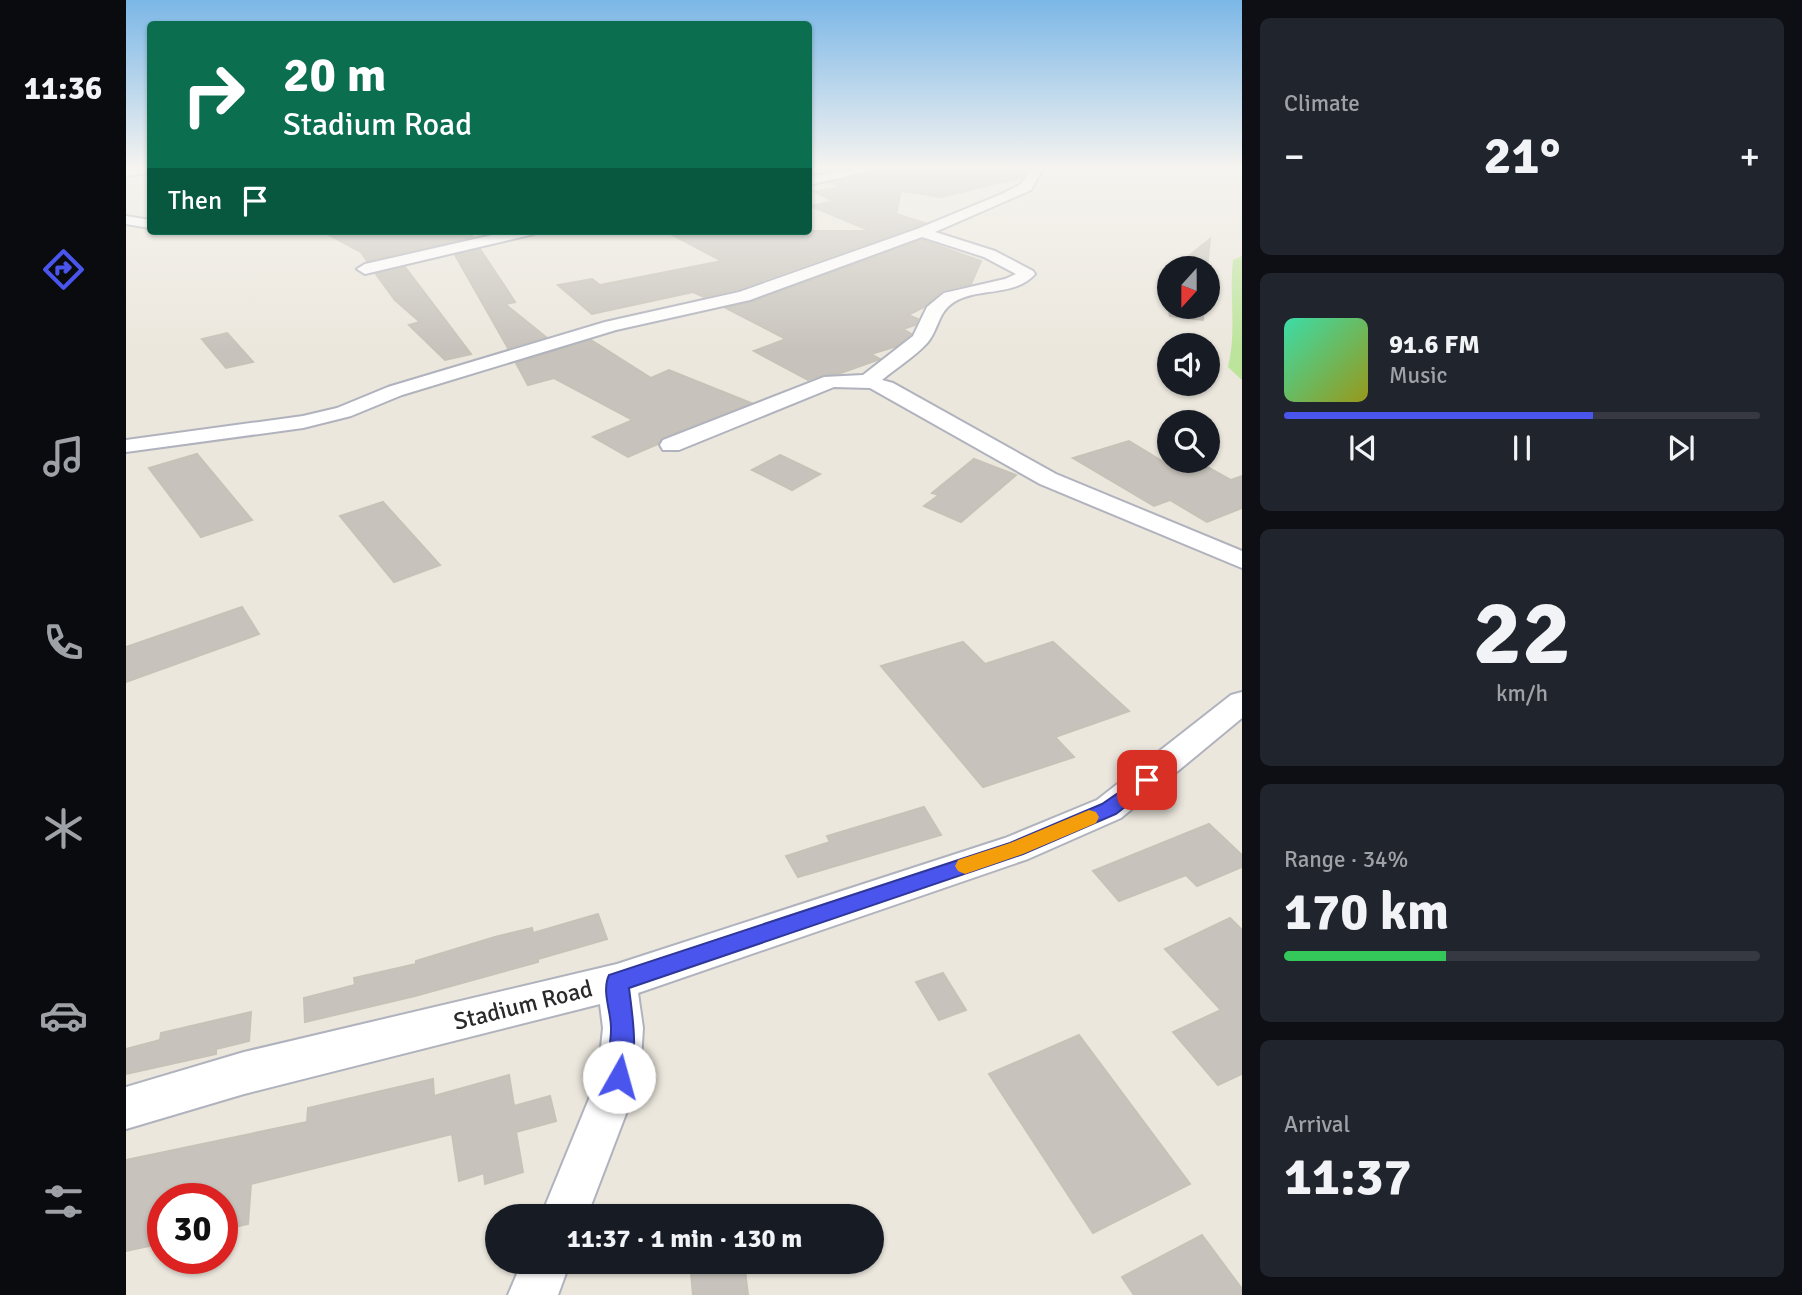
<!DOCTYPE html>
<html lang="en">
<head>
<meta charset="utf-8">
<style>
  body { margin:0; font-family:Signika,sans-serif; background:#20242c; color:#f1f3f6; height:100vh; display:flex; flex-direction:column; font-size:26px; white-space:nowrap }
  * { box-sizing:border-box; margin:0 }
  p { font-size:23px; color:#9ea1a6 }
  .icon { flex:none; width:38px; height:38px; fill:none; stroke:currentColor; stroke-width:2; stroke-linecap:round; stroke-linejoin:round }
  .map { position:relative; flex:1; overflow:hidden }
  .side { display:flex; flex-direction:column; gap:18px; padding:18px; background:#0d0f14; width:560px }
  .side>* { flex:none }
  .banner { position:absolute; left:21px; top:21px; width:665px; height:214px; border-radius:7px; box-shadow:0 2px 5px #0004; background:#0b6e4f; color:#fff; overflow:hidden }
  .needle { width:46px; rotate:201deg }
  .tools { position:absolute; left:1031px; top:256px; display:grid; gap:14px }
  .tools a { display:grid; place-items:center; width:63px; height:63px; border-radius:50%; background:#171b24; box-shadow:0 2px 5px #0004; font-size:35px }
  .speed { position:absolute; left:21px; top:1183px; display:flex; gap:14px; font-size:35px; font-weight:700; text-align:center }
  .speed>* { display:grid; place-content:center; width:91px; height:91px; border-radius:50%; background:#171b24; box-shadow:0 2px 5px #0004; line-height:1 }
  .speed .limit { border:10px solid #d22; background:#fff; color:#111 }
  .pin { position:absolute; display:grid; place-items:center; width:60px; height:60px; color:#fff; margin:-30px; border-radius:14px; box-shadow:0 4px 10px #0006 }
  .me { position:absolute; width:77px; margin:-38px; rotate:7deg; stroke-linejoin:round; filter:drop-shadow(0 0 5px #0008) }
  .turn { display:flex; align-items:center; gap:24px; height:147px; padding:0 21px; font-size:32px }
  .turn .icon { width:91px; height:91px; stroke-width:2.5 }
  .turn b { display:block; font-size:49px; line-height:60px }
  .then { display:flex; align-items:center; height:66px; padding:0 21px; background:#0003; gap:14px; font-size:26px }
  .big { font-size:52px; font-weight:700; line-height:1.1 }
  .side .tile { flex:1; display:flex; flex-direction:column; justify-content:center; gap:10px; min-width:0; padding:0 24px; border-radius:10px; background:#20242c }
  .side .dial { align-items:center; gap:0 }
  .dial b { font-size:91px; line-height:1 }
  .song { display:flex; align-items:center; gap:21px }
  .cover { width:84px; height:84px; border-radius:10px; background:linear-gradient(135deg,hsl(160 70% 55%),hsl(60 70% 35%)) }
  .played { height:7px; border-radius:4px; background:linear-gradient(90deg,#4955ec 65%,#363941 65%) }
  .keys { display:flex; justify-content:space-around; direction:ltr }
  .heat { display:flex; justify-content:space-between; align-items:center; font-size:38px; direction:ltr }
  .charge { height:10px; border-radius:5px; background:linear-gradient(90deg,#34c759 34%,#363941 0) }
  .trip { position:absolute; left:359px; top:1204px; width:399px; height:70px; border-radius:35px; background:#171b24; box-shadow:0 2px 5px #0004; font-weight:700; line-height:70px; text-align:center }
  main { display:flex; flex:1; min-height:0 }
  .tab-bar { display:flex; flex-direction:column; width:126px; justify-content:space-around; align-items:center; background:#090b0e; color:#9ea1a6 }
  .tab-bar .icon { width:49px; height:49px }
  .tab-bar .selected { color:#4955ec }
  .tab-bar b { font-size:32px; color:#f1f3f6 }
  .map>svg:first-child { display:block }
  .pitch { fill:#bce49a }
  .building { fill:#c7c3bc; stroke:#c6c2b7; stroke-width:2 }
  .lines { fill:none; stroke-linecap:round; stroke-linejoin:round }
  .minor-casing { stroke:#b0b2bd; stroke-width:4 }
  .minor { fill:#fff; fill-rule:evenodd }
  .route { fill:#4955ec; stroke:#2f3799; stroke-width:2 }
  .slow { fill:#f59e0b }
  .labels { text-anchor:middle; stroke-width:5; stroke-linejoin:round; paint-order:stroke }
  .near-street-label { font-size:24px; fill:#2a2a2a; stroke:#fff }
</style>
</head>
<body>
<main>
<nav class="tab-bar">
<b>11:36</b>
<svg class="icon selected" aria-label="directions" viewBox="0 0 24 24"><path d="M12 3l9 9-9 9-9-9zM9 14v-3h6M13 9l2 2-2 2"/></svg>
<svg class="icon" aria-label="music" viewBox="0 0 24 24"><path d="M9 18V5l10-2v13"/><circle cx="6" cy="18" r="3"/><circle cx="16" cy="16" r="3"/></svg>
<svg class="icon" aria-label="phone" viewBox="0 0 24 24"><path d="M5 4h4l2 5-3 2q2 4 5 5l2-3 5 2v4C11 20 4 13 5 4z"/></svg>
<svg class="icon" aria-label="climate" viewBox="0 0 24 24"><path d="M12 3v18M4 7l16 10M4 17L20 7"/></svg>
<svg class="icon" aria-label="car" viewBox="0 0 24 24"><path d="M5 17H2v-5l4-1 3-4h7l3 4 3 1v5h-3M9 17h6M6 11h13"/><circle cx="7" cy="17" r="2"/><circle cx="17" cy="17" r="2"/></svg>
<svg class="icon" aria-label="filters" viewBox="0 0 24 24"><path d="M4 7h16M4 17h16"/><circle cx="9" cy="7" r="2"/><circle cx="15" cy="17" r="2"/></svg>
</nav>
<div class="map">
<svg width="1116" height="1295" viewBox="0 0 1116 1295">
  <rect width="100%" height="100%" fill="#ebe7dd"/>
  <path class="pitch" d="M 1116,256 L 1116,380 L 1102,367 C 1111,332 1103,296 1107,260 Z"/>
  <g class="building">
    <polygon points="760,168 896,168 897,177 815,197 775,191 770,214 799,223 612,289 578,297 567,292 466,314 432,285 466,279 474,285 596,261 539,231 745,231 685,206 708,201 689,192 716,187 705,183"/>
    <polygon points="196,231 343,231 347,237 241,261 235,252"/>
    <polygon points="1084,239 1081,268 1048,268"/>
    <polygon points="796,240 855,261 845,284 817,290 798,307 782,315 792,319 789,325 777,329 785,334 771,346 745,354 754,359 712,374 697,375 682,380 628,351 660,339 600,308 625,302"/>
    <polygon points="354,249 389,302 379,304 420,337 382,348 329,255"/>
    <polygon points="279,267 317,317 345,354 319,360 283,325 294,322 269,300 250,274"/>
    <polygon points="1043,302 1043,306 1078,306 1077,320 1044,316 1042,308"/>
    <polygon points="101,333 127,362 100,368 76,339"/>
    <polygon points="465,340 525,378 543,370 625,403 536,438 532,444 502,457 467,437 507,420 428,378 402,385 390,363"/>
    <polygon points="1003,441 1041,464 1051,460 1069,460 1105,480 1116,476 1116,508 1081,522 1044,500 1028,506 947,458"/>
    <polygon points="71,454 126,520 75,537 23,468"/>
    <polygon points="654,455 694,474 666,490 626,470"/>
    <polygon points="848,459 890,475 835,522 798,506 813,495 806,493"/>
    <polygon points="257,502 314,565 268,582 214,516"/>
    <polygon points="116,607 133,634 0,682 0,647"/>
    <polygon points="837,642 859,664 927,642 1003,711 929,737 948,757 857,787 755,666"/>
    <polygon points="798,807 815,835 672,877 660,856 704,842 701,836"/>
    <polygon points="1083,824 1116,855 1116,867 1071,886 1060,875 993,901 967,871"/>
    <polygon points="472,914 481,939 412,959 412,962 289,996 179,1022 178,998 229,985 228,978 290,964 290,961 369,937 406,928 407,933"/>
    <polygon points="1104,918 1116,930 1116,1074 1092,1085 1047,1032 1095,1010 1039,949"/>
    <polygon points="817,973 840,1010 813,1020 790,982"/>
    <polygon points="125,1012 123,1041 90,1049 90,1054 0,1074 0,1049 34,1040 35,1033"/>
    <polygon points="953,1035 1064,1184 967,1233 863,1074"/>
    <polygon points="383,1075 388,1106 424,1096 430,1121 390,1132 397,1172 359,1184 358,1173 333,1181 326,1134 125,1184 122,1224 96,1230 96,1199 37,1199 37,1243 0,1251 0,1160 181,1122 182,1108 307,1079 308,1096"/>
    <polygon points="1076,1235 1116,1289 1116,1295 1008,1295 996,1277"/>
    <polygon points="564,1262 618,1262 622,1295 567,1295"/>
  </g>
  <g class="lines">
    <g class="minor-casing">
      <g id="minor">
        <polygon points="0,168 24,168 24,173 0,176"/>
        <polygon points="730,168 758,168 682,185 682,177"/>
        <path d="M 905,168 L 917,168 L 905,190 L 809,232 L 869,251 L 907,271 L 909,274 C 889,297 852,287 828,302 C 812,312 813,328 802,342 C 790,356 770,368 756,380 L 767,383 L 930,474 L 1116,551 L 1116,568 L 914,484 L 744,388 L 708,387 L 553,450 L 537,450 L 534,445 L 537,440 L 698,377 L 737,375 L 787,336 L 801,307 L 818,293 L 879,279 L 890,274 L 858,257 L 796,237 L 624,300 L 490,330 L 276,395 L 225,416 L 177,428 L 0,452 L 0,440 L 177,416 L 211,408 L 262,387 L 479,322 L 613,292 L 791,229 L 878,193 L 895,184 Z"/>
        <polygon points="0,216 24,220 24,228 0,224"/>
        <polygon points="384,231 410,231 408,234 239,274 231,269 239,264"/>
        <polygon points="1116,692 1116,718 995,818 902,859 512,993 517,1028 514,1077 461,1216 415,1216 472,1077 477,1028 474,1004 118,1094 0,1129 0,1087 118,1052 491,964 879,838 971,800 1105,695"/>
        <polygon points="396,1262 444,1262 432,1295 382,1295"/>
      </g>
    </g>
    <use href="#minor" class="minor"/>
  </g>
  <linearGradient id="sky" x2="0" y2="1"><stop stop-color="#7bb7e7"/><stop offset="0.48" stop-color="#f6f4f0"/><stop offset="1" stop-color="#f6f4f0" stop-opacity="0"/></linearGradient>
  <rect width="1116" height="350" fill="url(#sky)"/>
  <path class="route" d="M 1021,773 L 1027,775 L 1030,780 L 1027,785 L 990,814 L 897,854 L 503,988 C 507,1019 513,1056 501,1085 L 493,1089 L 484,1085 C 477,1069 485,1048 485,1030 C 486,1013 475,992 483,975 L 884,843 L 976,804 Z"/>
  <polygon class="slow" points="963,810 970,812 973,817 970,823 897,854 839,874 832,871 829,866 832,860 884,843"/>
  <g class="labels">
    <g class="near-street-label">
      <text transform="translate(397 1005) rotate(-14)" y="8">Stadium Road</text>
    </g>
  </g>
</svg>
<div class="tools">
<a><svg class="needle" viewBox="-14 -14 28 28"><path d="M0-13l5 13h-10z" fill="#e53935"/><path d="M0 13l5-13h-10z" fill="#9ea1a6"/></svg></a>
<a><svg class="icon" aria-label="sound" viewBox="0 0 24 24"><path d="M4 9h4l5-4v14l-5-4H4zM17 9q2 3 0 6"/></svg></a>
<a><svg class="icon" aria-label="search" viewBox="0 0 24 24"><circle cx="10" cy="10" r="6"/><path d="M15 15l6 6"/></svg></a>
</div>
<div class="speed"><div class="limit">30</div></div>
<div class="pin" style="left:1021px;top:780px;background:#d93025"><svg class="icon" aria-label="arrive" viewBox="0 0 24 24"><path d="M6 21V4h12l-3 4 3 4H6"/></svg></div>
<svg class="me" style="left:493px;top:1077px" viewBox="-20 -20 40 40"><circle r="19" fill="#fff"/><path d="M0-13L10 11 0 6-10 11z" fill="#4955ec"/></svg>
<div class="trip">11:37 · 1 min · 130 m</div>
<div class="banner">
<div class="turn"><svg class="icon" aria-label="right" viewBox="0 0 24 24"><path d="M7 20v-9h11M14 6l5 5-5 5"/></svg><div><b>20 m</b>Stadium Road</div></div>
<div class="then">Then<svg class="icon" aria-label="arrive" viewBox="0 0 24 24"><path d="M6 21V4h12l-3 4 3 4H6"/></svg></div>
</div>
</div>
<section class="side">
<div class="tile"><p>Climate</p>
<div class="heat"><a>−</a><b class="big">21°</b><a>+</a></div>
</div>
<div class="tile">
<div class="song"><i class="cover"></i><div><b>91.6 FM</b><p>Music</p></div></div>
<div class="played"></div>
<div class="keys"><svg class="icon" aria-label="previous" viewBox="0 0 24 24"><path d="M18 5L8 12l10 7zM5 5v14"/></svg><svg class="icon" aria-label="pause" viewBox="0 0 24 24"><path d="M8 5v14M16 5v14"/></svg><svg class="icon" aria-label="next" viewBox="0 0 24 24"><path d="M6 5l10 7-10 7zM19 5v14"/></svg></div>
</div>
<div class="tile dial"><b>22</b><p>km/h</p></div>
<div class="tile"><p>Range · 34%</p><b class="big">170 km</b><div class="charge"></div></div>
<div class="tile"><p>Arrival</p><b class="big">11:37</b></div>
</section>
</main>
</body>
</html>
